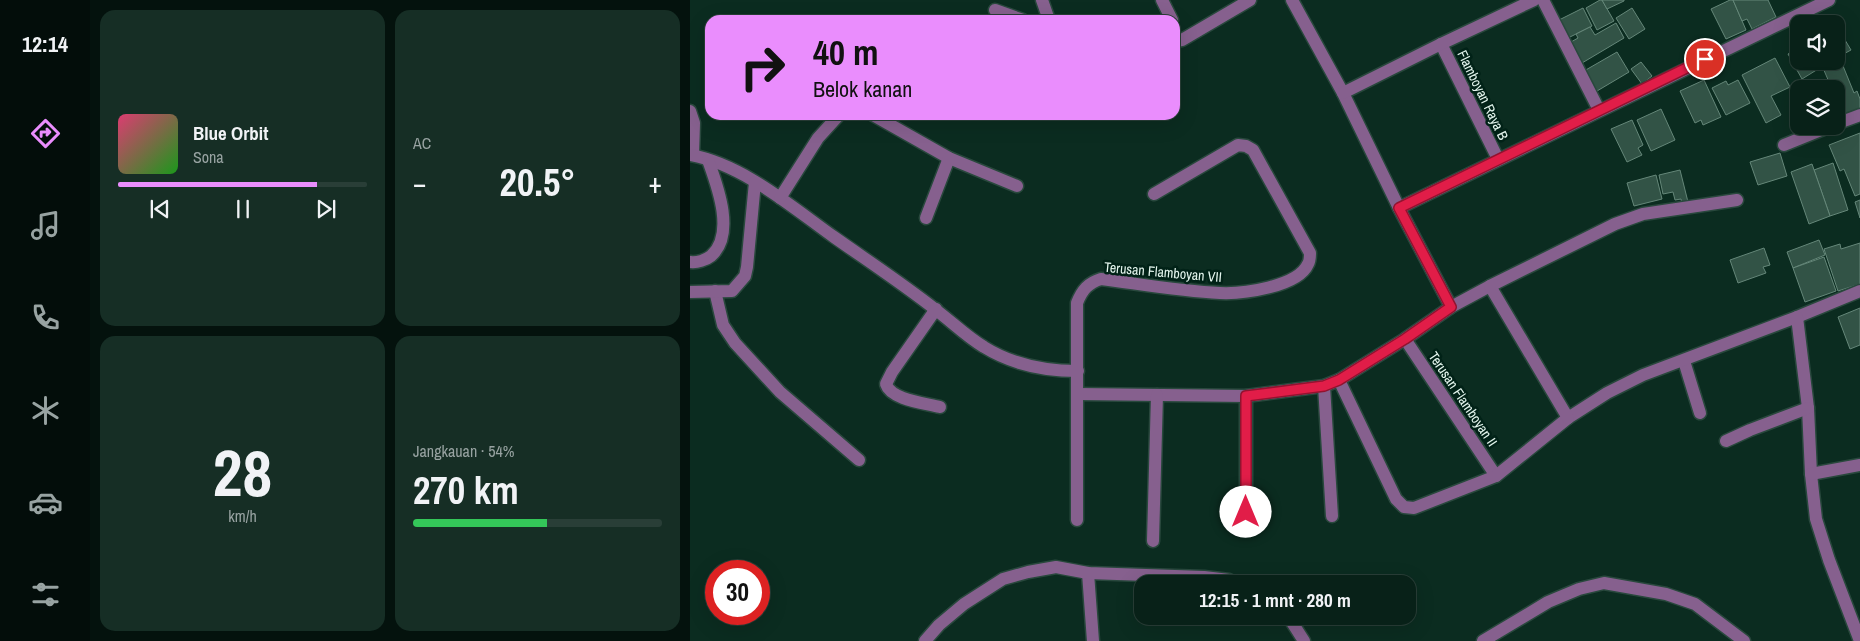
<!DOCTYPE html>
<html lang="id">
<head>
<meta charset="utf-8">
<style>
  body { margin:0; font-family:"Archivo Narrow",sans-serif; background:#162e25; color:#f1f3f6; height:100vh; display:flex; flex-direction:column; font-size:19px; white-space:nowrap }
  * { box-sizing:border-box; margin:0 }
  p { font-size:16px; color:#98a3a2 }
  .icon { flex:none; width:28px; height:28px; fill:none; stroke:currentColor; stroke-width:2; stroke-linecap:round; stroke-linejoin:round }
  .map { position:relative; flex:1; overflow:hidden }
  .details { display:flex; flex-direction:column; gap:10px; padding:10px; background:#04120d; width:600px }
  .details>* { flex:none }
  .guide { position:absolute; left:15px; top:15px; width:475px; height:105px; border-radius:15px; box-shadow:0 5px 20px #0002,0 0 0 1px #293e37; background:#ea8dfd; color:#111; overflow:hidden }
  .buttons { position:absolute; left:1100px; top:15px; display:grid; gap:10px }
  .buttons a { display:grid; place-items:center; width:55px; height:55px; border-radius:10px; background:#082118; box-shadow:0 5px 20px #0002,0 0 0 1px #293e37; font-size:25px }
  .speed { position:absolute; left:15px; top:560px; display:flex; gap:10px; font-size:25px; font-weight:700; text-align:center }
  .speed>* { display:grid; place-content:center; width:65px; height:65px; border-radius:50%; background:#082118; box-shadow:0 5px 20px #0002,0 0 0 1px #293e37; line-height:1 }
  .speed .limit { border:8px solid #d22; background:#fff; color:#111 }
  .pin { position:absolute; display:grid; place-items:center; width:42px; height:42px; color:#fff; margin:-21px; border:2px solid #fff; border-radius:50%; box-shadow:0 1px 5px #0007 }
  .me { position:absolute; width:55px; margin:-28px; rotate:0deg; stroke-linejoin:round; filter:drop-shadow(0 0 4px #0008) }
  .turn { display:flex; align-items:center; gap:18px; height:105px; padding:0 25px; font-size:22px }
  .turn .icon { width:65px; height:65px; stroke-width:2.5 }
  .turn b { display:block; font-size:35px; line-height:42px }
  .big { font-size:38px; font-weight:700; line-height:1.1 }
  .details .card { flex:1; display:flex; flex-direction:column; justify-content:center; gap:8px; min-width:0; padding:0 18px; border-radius:15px; background:#162e25 }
  .details .dial { align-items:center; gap:0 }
  .dial b { font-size:65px; line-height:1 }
  .song { display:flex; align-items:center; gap:15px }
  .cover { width:60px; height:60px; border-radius:8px; background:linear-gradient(135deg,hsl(340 70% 55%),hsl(120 70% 35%)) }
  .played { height:5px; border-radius:2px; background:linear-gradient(90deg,#ea8dfd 80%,#293e37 80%) }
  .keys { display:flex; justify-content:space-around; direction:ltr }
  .heat { display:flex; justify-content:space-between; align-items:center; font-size:28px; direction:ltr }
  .charge { height:8px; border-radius:4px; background:linear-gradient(90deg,#34c759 54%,#293e37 0) }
  .details .tiles { flex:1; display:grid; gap:10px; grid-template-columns:repeat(2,1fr) }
  .trip { position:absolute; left:444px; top:575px; width:282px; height:50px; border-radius:15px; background:#082118; box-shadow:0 5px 20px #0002,0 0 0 1px #293e37; font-weight:700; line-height:50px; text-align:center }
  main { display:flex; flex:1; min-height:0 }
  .menu { display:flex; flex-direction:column; width:90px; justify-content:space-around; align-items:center; background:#030d0a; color:#98a3a2 }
  .menu .icon { width:35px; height:35px }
  .menu .selected { color:#ea8dfd }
  .menu b { font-size:22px; color:#f1f3f6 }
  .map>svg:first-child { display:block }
  .building { fill:#325346; stroke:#658779 }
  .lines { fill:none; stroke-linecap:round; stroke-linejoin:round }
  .minor-casing { stroke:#29483d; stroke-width:15 }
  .minor { stroke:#86608e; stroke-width:12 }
  .route-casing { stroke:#92132f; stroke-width:12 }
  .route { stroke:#e11d48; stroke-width:9 }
  .labels { text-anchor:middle; stroke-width:5; stroke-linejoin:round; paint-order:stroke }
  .street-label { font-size:14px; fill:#e4f6ee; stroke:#012217 }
</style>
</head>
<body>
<main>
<nav class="menu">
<b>12:14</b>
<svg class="icon selected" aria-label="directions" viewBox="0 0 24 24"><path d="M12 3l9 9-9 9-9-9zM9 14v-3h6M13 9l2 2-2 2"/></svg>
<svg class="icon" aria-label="music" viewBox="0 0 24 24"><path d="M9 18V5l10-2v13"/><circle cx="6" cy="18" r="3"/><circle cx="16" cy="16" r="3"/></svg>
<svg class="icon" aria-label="phone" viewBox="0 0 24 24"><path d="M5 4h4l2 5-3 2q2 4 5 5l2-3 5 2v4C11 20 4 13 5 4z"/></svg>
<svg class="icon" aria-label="climate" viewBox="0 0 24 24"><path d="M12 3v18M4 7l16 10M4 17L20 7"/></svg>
<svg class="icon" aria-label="car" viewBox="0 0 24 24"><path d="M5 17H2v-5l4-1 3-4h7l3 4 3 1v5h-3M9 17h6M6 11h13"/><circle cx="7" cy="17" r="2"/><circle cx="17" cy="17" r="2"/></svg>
<svg class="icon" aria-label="filters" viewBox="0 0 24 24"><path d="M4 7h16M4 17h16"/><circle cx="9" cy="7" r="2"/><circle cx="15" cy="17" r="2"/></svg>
</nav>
<section class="details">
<div class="tiles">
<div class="card">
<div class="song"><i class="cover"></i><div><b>Blue Orbit</b><p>Sona</p></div></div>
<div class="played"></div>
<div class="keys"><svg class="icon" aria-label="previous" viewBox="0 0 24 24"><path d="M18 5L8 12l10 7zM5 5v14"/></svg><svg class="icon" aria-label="pause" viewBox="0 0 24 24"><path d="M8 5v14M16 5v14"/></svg><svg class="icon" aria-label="next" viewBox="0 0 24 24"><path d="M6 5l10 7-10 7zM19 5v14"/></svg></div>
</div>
<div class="card"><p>AC</p>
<div class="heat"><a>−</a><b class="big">20.5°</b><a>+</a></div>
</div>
<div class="card dial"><b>28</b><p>km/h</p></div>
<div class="card"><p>Jangkauan · 54%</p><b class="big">270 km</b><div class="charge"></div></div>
</div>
</section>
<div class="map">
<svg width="1170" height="641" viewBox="0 0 1170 641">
  <rect width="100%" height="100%" fill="#0b2c20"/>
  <g class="building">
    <polygon points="910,0 912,0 924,21 907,30 896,8"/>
    <polygon points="912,0 934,0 934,1 917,9"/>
    <polygon points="1040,0 1043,0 1056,30 1036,39 1021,9"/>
    <polygon points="1043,0 1078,0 1086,17 1062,29 1057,19 1052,21"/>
    <polygon points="893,8 902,26 878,38 869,20"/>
    <polygon points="942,8 955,29 939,39 926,18"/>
    <polygon points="926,23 934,38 892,63 881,42 888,38 886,34 900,27 905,35"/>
    <polygon points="1146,25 1161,50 1146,58"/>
    <polygon points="1109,48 1109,61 1141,61 1112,79 1098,54"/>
    <polygon points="927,52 939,72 907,91 894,71"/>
    <polygon points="1085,58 1100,87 1081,96 1091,115 1076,123 1052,75"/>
    <polygon points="1151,61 1164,93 1167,91 1170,99 1170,113 1154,119 1146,100 1146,89 1142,89 1133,68"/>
    <polygon points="951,62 962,76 952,84 941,69"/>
    <polygon points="1014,80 1031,117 1013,125 1011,120 1005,123 990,91"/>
    <polygon points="1048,80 1060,103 1036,115 1022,88 1036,81 1038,85"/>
    <polygon points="971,109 985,140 961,151 947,120"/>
    <polygon points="942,120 953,145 948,148 952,155 937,162 921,129"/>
    <polygon points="1170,133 1170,194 1165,196 1154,169 1150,171 1139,145"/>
    <polygon points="1090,153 1097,176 1068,185 1060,162"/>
    <polygon points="1143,163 1158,210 1140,216 1124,170"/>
    <polygon points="1122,164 1140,216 1119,224 1101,172"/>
    <polygon points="990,170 998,202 992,204 991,199 985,200 983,192 973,194 969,175"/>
    <polygon points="966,175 972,199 944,206 937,183"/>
    <polygon points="1170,200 1170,218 1165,202"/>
    <polygon points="1129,240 1135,255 1103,268 1097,252"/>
    <polygon points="1170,243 1170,284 1148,291 1134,249 1150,244 1151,249"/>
    <polygon points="1074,248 1080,265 1073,267 1076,273 1048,283 1040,260"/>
    <polygon points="1134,257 1146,291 1115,302 1103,268"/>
    <polygon points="1170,308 1170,345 1160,349 1148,317"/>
  </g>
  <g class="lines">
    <g class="minor-casing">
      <g id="minor">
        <polyline points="352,0 359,20"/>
        <polyline points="472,0 482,20"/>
        <polyline points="602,0 653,93 709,208 761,307"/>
        <polyline points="853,0 909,110"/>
        <polyline points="305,10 333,20"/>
        <polyline points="485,41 492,40 560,0"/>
        <polyline points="751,44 808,159"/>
        <polyline points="653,93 751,44 844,0"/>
        <polyline points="0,111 4,123 3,155"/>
        <polyline points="183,115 259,158 327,186"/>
        <polyline points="1146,124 1170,115"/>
        <polyline points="1094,145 1141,126"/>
        <path d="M 0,155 C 52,164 102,207 144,237 C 178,261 213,284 246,310 C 262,322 277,337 294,347 C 323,365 354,371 388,371"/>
        <polyline points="90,198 128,138 149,115"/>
        <polyline points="709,208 1139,0"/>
        <polyline points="236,218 259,158"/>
        <path d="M 0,262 C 7,263 16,260 21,256 C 46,234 27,185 18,160"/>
        <polyline points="25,291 33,325 45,343 90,392 169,460"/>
        <polyline points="0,292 42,291 55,276 57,267 65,182"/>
        <path d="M 246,309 L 202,372 L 196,384 C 201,400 235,403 250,407"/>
        <polyline points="1107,317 1170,291"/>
        <polyline points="715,339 806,476"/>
        <polyline points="994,361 1010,413"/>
        <polyline points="649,380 706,499 714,507 724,508 806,476 878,418 917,393 953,375 1107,317 1118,408 1121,474 1126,519 1139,560 1170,641"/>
        <polyline points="634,386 642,516"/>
        <polyline points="388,394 556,396 634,386 649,380 715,339 761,307 800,286"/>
        <polyline points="878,418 800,286 925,224 953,214 1047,200"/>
        <polyline points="1036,441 1060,430 1118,408"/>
        <polyline points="1121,474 1170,465"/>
        <polyline points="556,512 556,396"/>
        <path d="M 387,520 L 387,303 C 392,290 398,283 411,279 C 450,284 490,291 530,293 C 552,294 608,287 618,264 C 620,261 620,256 620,253 L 563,150 L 556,146 L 548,145 L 464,194"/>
        <polyline points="463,541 467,395"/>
        <polyline points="398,573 403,641"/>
        <polyline points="598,616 614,641"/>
        <polyline points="235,641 249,625 274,604 313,579 338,572 366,567 398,573 514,577 539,580 548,584"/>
        <polyline points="793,641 858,602 889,589 914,583 976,594 1005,604 1054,641"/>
      </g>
    </g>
    <use href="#minor" class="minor"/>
  </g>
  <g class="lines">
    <g class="route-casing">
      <polyline id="route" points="556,512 556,396 634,386 649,380 715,339 761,307 709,208 1015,59"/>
    </g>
    <use href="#route" class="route"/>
  </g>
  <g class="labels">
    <g class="street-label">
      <text transform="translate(793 95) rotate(64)" y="5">Flamboyan Raya B</text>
      <text transform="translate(473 272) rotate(5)" y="5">Terusan Flamboyan VII</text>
      <text transform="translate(773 399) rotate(56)" y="5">Terusan Flamboyan II</text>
    </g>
  </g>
</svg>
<div class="buttons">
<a><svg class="icon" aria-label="sound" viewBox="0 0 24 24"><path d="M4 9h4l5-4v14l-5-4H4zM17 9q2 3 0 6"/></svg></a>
<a><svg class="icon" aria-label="layers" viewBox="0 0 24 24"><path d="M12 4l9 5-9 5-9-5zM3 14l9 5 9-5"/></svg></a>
</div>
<div class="speed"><div class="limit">30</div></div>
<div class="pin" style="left:1015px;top:59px;background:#d93025"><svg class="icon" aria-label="arrive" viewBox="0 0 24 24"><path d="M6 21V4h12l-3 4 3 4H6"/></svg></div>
<svg class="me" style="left:556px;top:512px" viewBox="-20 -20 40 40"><circle r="19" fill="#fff"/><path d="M0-13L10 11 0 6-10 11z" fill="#e11d48"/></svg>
<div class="trip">12:15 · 1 mnt · 280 m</div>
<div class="guide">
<div class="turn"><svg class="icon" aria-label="right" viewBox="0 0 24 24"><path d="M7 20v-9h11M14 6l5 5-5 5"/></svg><div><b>40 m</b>Belok kanan</div></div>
</div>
</div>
</main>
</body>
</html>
